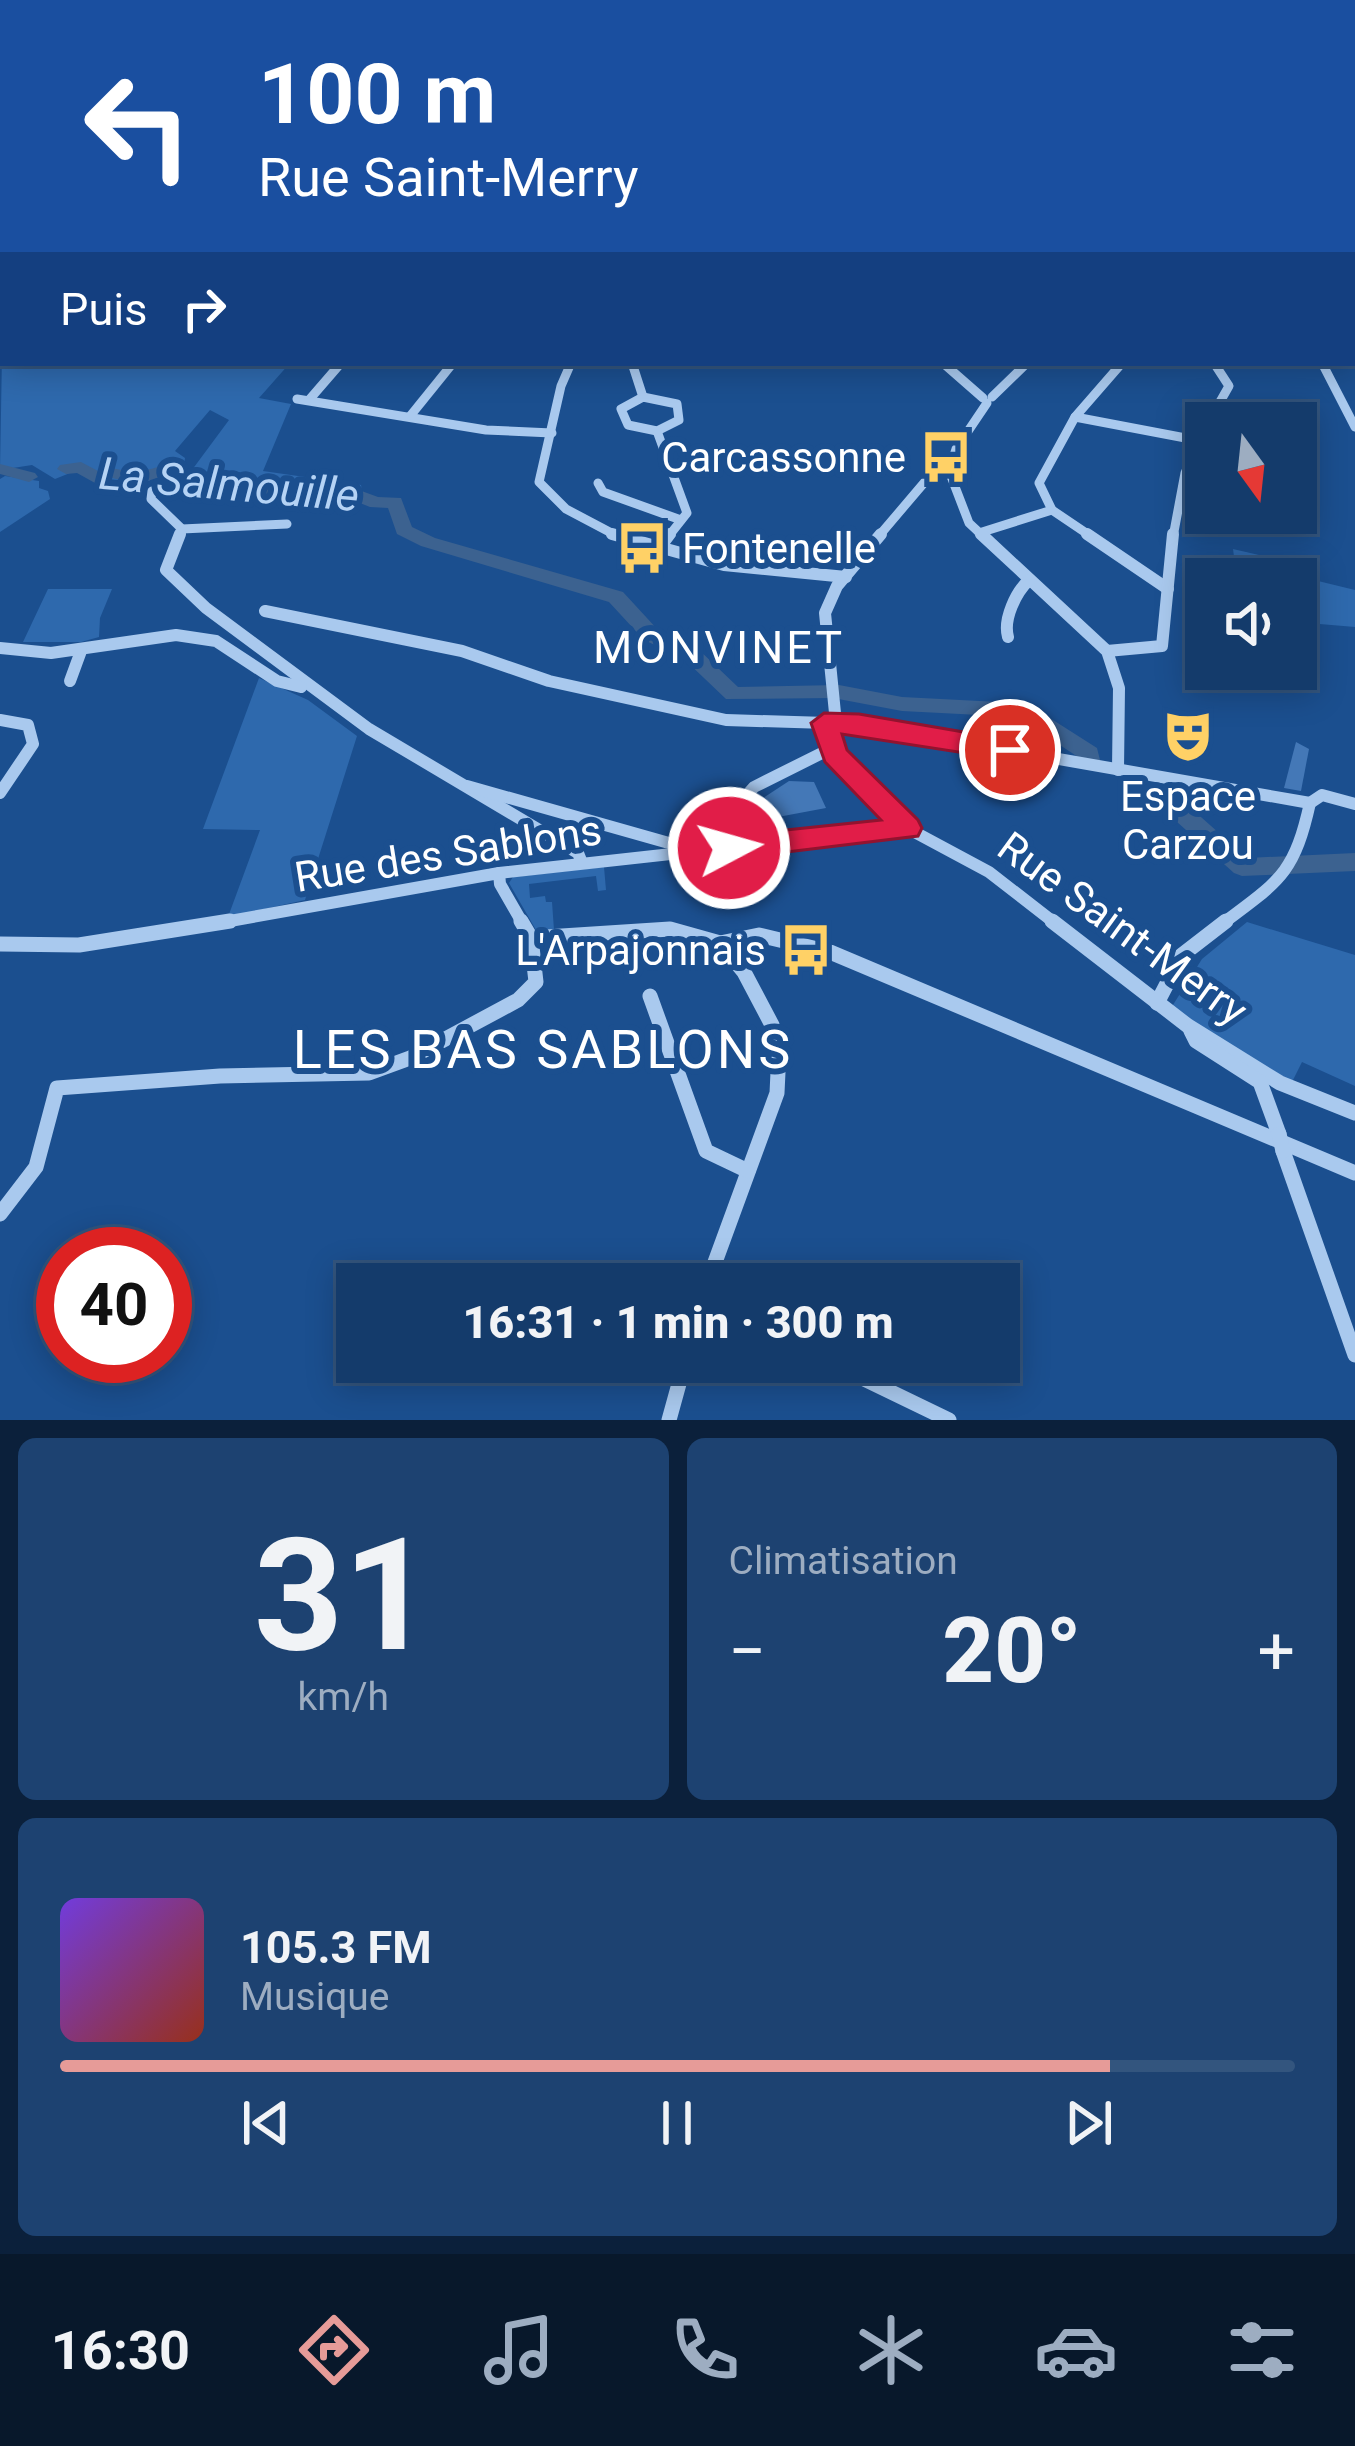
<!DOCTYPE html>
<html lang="fr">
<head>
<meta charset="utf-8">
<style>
  body { margin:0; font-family:Roboto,sans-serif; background:#1d4271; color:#f1f3f6; height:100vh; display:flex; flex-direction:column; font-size:45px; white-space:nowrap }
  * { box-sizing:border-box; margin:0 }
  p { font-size:39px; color:#9dadc1 }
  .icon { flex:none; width:66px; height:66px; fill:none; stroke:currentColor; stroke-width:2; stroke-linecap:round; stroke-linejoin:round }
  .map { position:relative; height:1420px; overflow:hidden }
  .drawer { display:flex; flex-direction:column; gap:18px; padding:18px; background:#0b203b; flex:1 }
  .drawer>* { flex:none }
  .hud { position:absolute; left:0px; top:0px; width:1356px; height:366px; box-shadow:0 6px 30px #0003,0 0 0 3px #33557e; background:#1a4fa0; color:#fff; overflow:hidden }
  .needle { width:78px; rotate:165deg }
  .buttons { position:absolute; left:1185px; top:402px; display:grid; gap:24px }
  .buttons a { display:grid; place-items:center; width:132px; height:132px; border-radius:0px; background:#143b6b; box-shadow:0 6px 30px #0003,0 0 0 3px #33557e; font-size:60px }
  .speed { position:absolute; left:36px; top:1227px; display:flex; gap:24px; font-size:60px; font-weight:700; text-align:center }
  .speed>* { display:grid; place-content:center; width:156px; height:156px; border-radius:50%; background:#143b6b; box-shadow:0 6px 30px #0003,0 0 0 3px #33557e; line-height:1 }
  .speed .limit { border:18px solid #d22; background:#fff; color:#111 }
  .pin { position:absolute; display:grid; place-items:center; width:102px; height:102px; color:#fff; margin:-51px; border:6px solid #fff; border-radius:50%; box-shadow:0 3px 12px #0007 }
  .me { position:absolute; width:132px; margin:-66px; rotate:84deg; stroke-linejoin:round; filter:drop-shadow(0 0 9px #0008) }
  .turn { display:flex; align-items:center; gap:42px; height:252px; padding:0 60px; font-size:54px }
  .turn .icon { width:156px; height:156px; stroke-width:2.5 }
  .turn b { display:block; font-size:84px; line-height:102px }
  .then { display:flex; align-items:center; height:114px; padding:0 60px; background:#0003; gap:24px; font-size:45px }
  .big { font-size:90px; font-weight:800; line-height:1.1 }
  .drawer .card { flex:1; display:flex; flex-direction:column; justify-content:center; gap:18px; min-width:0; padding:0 42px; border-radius:18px; background:#1d4271 }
  .drawer .dial { align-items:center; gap:0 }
  .dial b { font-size:156px; line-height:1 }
  .song { display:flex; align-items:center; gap:36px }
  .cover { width:144px; height:144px; border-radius:18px; background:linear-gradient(135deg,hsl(260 70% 55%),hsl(10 70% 35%)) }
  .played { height:12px; border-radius:6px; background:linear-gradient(90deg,#e69b98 85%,#33557e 85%) }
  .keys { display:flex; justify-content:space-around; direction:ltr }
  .heat { display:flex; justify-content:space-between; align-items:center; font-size:66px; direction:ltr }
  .drawer .tiles { flex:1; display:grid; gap:18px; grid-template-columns:1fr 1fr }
  .card:last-child { grid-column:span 2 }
  .trip { position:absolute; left:336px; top:1263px; width:684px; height:120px; border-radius:0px; background:#143b6b; box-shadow:0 6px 30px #0003,0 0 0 3px #33557e; font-weight:800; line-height:120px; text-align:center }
  .menu { display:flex; height:192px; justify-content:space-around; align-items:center; background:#08182b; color:#9dadc1 }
  .menu .icon { width:84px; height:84px }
  .menu .selected { color:#e69b98 }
  .menu b { font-size:54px; color:#f1f3f6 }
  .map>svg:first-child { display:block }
  .green { fill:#2e69ad }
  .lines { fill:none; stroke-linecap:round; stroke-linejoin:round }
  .river { fill:#3c6290; fill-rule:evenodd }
  .building { fill:#4478b7 }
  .minor-far3 { stroke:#a9c9ee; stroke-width:8 }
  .minor-far2 { stroke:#a9c9ee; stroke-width:9 }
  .minor-far1 { stroke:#a9c9ee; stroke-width:12 }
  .minor { stroke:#a9c9ee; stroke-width:15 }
  .major { fill:#f0f6ff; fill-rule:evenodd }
  .highway { fill:#fff; fill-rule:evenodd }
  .minor-bridge { stroke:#a9c9ee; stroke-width:15 }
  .route { fill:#e11d48; stroke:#92132f; stroke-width:3 }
  .labels { text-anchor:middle; stroke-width:12; stroke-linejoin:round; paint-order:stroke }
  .poi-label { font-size:42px; fill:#fff; stroke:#1b4f8f; text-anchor:end }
  .street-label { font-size:42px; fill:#fff; stroke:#1b4f8f }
  .water-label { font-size:45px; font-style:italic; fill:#b5d3f5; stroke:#1b4f8f }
  .neighbourhood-label { font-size:45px; letter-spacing:3px; fill:#fff; stroke:#1b4f8f }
  .near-neighbourhood-label { font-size:54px; letter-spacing:3px; fill:#fff; stroke:#1b4f8f }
</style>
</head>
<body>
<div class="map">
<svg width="1355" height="1420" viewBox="0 0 1355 1420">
  <rect width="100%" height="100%" fill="#1b4f8f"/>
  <g class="green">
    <path d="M 3,296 L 3,363 L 290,363 L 259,398 L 291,404 L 263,471 L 361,485 L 362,491 L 268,493 L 240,482 L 203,488 L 186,478 L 229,420 L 210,410 L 175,451 L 185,458 L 184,465 L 170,472 L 159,470 L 149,481 C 127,482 95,479 75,471 L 55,479 L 32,465 L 0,470 Z"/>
    <polygon points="5,476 39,481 39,488 48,491 50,499 0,532 0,479"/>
    <polygon points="1233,549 1316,568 1314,580 1355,590 1355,627 1296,622 1296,579 1237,579"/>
    <polygon points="48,589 112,589 100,618 99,637 81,642 23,642"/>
    <polygon points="259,678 308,700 357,736 305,900 228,917 260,830 203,829"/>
    <polygon points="604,867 606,890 598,891 596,876 529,884 530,898 545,896 546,902 552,902 554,930 536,930 509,883 513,877"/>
    <polygon points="1247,922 1355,955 1355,1086 1302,1062 1292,1082 1171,1008 1202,959"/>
  </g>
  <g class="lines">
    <g class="river">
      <polygon points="81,462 98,471 111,468 137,473 168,464 205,479 246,476 271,485 337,482 378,497 401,498 412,527 435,538 623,592 658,630 697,648 738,687 839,685 902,697 999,702 1042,713 1097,748 1100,760 1097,766 1081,766 1078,757 1028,724 999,716 902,711 833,698 726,699 683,658 644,640 609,602 421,546 397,534 388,508 370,507 335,493 269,496 244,487 205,489 182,485 166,475 138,484 112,478 95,483 77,473 66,474 57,469 60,465"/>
      <polygon points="0,464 35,473 38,477 29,482 0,474"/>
      <polygon points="1175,799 1183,801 1247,858 1355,853 1355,871 1242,876 1234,873 1167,813 1164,807 1167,801"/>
    </g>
  </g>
  <g class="building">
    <polygon points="1174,712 1201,716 1202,750 1174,746"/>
    <polygon points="1296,742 1309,749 1301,791 1284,788"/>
    <polygon points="789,781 814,782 826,808 757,821 751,806"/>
  </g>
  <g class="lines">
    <g class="minor-far3">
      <polyline points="219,0 224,3"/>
      <polyline points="363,0 369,3"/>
      <polyline points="471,0 478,3"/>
      <polyline points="563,0 574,3"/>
      <polyline points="837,0 852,3"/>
      <polyline points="1007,0 1052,2"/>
      <polyline points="265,3 271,0"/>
      <polyline points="283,3 295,0"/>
      <polyline points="629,3 638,0"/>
    </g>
    <g class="minor-far2">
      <polyline points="571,363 561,386 539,482 566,509 619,537"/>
      <polyline points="632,363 643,397"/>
      <polyline points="943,363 983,398"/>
      <polyline points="1322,363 1355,427"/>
      <polygon points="643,397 677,404 679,420 657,431 628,425 621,409"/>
      <polyline points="992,397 1027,363"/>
      <polyline points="297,399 486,430 552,433"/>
      <polyline points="309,400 341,363"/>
      <polyline points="411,415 453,363"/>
      <polyline points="1075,417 1196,440"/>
      <polyline points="1208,423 1229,386 1214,363"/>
      <polyline points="657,431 687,513 668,537"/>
      <polyline points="949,471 969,523 984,537"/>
      <polyline points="949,471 956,449 987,403"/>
      <polyline points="929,477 940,460"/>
      <polyline points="598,483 603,492 681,520"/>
      <polyline points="152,491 151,499 182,529 287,524"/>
      <polyline points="979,533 1052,510"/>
      <polyline points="179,537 182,529"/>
      <polyline points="878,537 929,477 949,471"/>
      <polyline points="1092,537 1052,510 1039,483 1075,417 1122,363"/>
      <polyline points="1173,537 1185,473 1206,426"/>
    </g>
    <g class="minor-far1">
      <polyline points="180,534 166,570 206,608 369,729 578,853 582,863"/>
      <polyline points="612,534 724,565 846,577"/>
      <polyline points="981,534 1107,651 1119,688 1118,770"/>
      <polyline points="1087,534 1168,589"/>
      <polyline points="658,550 670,534"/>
      <polyline points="265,611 462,651 549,681 726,720 859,724 1310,803"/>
      <path d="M 1008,637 C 1003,619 1016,592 1029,580"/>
      <polyline points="0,648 51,653 176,635 216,641 277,681 301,687"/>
      <polyline points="1107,651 1162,646 1173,534"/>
      <polyline points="70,681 81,651"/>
      <polyline points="0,720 28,725 33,744 0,793"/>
      <polyline points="824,723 835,755 907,828 989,872 1056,924"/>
      <polyline points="836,723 825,613 837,586 881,534"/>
      <polyline points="467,786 690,849"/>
      <polyline points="1310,803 1322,795 1355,804"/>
      <polyline points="697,851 754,787 832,748"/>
      <polyline points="499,873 500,884 523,924"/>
      <polyline points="213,924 499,873 907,828"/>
      <path d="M 1222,924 C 1279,881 1294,875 1310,803"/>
    </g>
    <g class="minor">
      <polyline points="1052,921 1188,1026 1280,1083 1355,1113"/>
      <polyline points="531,938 670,929 720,943 744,972 772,1025 779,1051 777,1093 707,1284"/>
      <polyline points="720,943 759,935 830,952 1355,1173"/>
      <polyline points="0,944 79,945 230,921"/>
      <polyline points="650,996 706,1151 748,1171"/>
      <polyline points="1157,1003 1182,955 1226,921"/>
      <polyline points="1191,1031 1196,1041 1260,1082 1279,1134"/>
      <polyline points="1283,1151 1355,1355"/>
      <polyline points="0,1214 36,1167 57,1088 220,1076 369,1073 410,1058 518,1000 536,982 531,938 521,921"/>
      <polyline points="829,1362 949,1420"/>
      <polyline points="669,1420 685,1362"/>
    </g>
    <g class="major">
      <rect x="1188" y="0" width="8" height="3"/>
      <rect x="1353" y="124" width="2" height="6"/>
      <rect x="1353" y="276" width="2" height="8"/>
    </g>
    <g class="highway">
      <rect x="0" y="141" width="3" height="6"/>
      <polygon points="1353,141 1355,141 1354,150 1353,150"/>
      <polygon points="1353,192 1355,193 1355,201 1353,200"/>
      <polygon points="1353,253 1355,254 1355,262 1353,261"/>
    </g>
    <polyline class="minor-bridge" points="1279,1134 1283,1151"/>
  </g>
  <polygon class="route" points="824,713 859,714 1010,740 1024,750 1010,760 842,734 847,750 918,820 922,828 918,836 729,859 718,856 714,848 718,840 729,836 881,820 825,762 811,723"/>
  <defs>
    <g id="bus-bare" transform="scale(4.14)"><path d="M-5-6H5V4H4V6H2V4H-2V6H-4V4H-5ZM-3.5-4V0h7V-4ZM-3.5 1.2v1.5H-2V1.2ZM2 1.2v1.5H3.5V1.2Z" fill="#ffd166" stroke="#1b4f8f" stroke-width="2.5" paint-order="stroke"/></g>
    <g id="theatre-bare" transform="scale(4.14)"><path d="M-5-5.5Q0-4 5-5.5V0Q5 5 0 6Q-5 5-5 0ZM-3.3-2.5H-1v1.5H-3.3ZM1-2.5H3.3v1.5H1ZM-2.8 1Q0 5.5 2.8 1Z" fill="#ffd166" stroke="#1b4f8f" stroke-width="2.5" paint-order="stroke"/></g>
  </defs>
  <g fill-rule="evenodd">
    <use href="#bus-bare" x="946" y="457"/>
    <use href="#bus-bare" x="642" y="548"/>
    <use href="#theatre-bare" x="1188" y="736"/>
    <use href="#bus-bare" x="806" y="950"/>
  </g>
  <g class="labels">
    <g class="poi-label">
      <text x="906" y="472">Carcassonne</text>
      <text x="682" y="563" text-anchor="start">Fontenelle</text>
      <text x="1188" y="811" text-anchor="middle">Espace<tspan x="1188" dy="48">Carzou</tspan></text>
      <text x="766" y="965">L'Arpajonnais</text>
    </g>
    <g class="street-label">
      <text transform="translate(448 853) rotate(-9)" y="15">Rue des Sablons</text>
      <text transform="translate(1123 928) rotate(36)" y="15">Rue Saint-Merry</text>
    </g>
    <g class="water-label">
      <text transform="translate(229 484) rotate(5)" y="16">La Salmouille</text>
    </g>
    <g class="neighbourhood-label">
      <text x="719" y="663">MONVINET</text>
    </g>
    <g class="near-neighbourhood-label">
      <text x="543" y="1068">LES BAS SABLONS</text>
    </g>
  </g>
</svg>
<div class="buttons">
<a><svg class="needle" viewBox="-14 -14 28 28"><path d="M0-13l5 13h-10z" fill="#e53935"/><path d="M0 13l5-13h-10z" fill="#9dadc1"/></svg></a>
<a><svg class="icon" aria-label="sound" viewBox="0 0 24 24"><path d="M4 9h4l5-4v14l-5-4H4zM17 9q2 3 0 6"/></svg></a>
</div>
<div class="speed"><div class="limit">40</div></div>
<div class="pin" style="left:1010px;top:750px;background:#d93025"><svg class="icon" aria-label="arrive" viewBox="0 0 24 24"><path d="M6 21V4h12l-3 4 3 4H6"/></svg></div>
<svg class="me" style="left:729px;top:848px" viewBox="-20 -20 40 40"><circle r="17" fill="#e11d48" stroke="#fff" stroke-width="3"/><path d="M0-11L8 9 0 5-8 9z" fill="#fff"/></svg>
<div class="trip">16:31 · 1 min · 300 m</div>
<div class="hud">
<div class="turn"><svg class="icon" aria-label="left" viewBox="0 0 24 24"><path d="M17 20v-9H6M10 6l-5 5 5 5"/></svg><div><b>100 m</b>Rue Saint-Merry</div></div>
<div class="then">Puis<svg class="icon" aria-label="right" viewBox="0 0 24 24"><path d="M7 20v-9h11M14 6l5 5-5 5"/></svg></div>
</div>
</div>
<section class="drawer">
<div class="tiles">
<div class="card dial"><b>31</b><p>km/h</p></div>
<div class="card"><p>Climatisation</p>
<div class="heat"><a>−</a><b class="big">20°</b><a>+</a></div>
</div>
<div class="card">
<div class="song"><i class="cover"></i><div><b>105.3 FM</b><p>Musique</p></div></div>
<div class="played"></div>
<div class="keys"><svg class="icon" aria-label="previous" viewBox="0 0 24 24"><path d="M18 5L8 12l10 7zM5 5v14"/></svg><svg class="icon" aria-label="pause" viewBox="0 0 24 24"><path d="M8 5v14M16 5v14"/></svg><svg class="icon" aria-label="next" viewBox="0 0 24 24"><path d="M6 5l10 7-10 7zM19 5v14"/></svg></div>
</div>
</div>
</section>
<nav class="menu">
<b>16:30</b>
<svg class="icon selected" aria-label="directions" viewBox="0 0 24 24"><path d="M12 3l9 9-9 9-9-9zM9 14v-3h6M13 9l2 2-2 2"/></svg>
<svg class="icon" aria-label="music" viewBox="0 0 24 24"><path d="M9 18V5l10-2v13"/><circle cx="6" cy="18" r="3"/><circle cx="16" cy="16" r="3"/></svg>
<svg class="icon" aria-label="phone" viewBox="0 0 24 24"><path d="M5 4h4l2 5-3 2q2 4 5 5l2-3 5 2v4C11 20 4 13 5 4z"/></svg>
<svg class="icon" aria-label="climate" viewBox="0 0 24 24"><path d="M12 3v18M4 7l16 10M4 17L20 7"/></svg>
<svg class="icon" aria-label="car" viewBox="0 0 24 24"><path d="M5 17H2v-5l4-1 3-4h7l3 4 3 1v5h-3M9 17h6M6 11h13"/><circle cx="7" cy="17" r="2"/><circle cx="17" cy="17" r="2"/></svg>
<svg class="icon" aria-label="filters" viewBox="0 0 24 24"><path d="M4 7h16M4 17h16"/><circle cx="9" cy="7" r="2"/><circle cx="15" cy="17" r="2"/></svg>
</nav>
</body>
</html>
